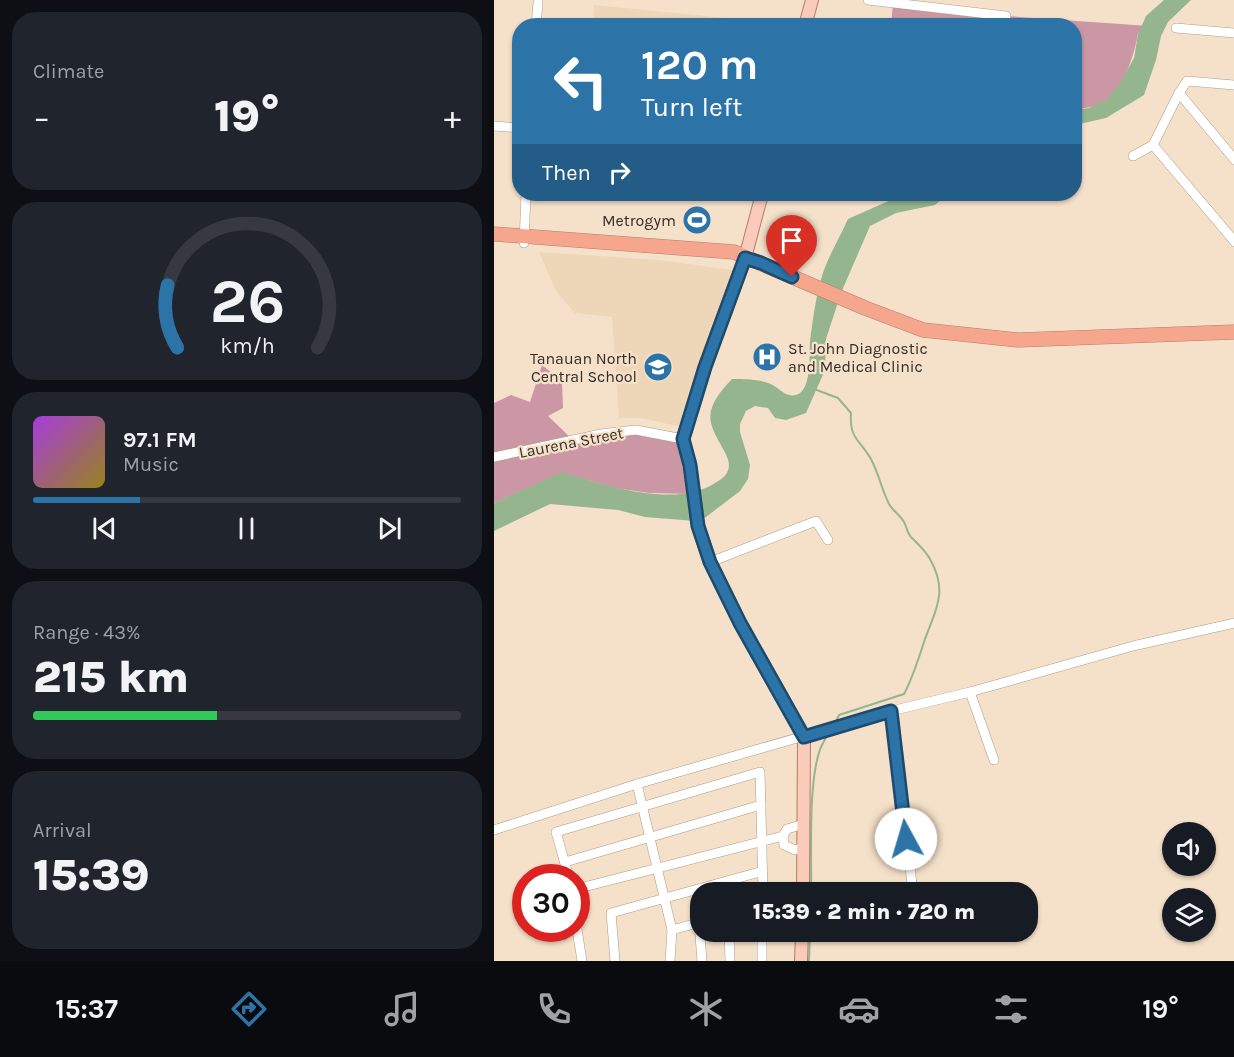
<!DOCTYPE html>
<html lang="en">
<head>
<meta charset="utf-8">
<style>
  body { margin:0; font-family:Karla,sans-serif; background:#20242c; color:#f1f3f6; height:100vh; display:flex; flex-direction:column; font-size:22px; white-space:nowrap }
  * { box-sizing:border-box; margin:0 }
  p { font-size:20px; color:#9ea1a6 }
  .icon { flex:none; width:33px; height:33px; fill:none; stroke:currentColor; stroke-width:2; stroke-linecap:round; stroke-linejoin:round }
  .map { position:relative; flex:1; overflow:hidden }
  .panel { display:flex; flex-direction:column; gap:12px; padding:12px; background:#0d0f14; width:494px }
  .panel>* { flex:none }
  .hud { position:absolute; left:18px; top:18px; width:570px; height:183px; border-radius:24px; box-shadow:0 2px 4px #0004; background:#2c74a8; color:#fff; overflow:hidden }
  .tools { position:absolute; left:668px; top:822px; display:grid; gap:12px }
  .tools a { display:grid; place-items:center; width:54px; height:54px; border-radius:50%; background:#171b24; box-shadow:0 2px 4px #0004; font-size:30px }
  .speed { position:absolute; left:18px; top:864px; display:flex; gap:12px; font-size:30px; font-weight:700; text-align:center }
  .speed>* { display:grid; place-content:center; width:78px; height:78px; border-radius:50%; background:#171b24; box-shadow:0 2px 4px #0004; line-height:1 }
  .speed .limit { border:9px solid #d22; background:#fff; color:#111 }
  .pin { position:absolute; display:grid; place-items:center; width:51px; height:51px; color:#fff; margin:-62px -26px; border-radius:50% 50% 50% 0; rotate:-45deg; box-shadow:0 0 6px #0007 }
  .pin .icon { rotate:45deg }
  .me { position:absolute; width:66px; margin:-33px; rotate:354deg; stroke-linejoin:round; filter:drop-shadow(0 0 4px #0008) }
  .turn { display:flex; align-items:center; gap:21px; height:126px; padding:0 30px; font-size:27px }
  .turn .icon { width:78px; height:78px; stroke-width:2.5 }
  .turn b { display:block; font-size:42px; line-height:51px }
  .then { display:flex; align-items:center; height:57px; padding:0 30px; background:#0003; gap:12px; font-size:22px }
  .big { font-size:45px; font-weight:800; line-height:1.1 }
  .panel .card { flex:1; display:flex; flex-direction:column; justify-content:center; gap:9px; min-width:0; padding:0 21px; border-radius:24px; background:#20242c }
  .panel .dial { align-items:center; gap:0 }
  .dial svg { height:156px; overflow:visible; fill:none; stroke:#363941; stroke-width:7; stroke-linecap:round; text-anchor:middle }
  .dial text { fill:#f1f3f6; stroke:none }
  .song { display:flex; align-items:center; gap:18px }
  .cover { width:72px; height:72px; border-radius:9px; background:linear-gradient(135deg,hsl(280 70% 55%),hsl(50 70% 35%)) }
  .played { height:6px; border-radius:3px; background:linear-gradient(90deg,#2c74a8 25%,#363941 25%) }
  .keys { display:flex; justify-content:space-around; direction:ltr }
  .heat { display:flex; justify-content:space-between; align-items:center; font-size:33px; direction:ltr }
  .charge { height:9px; border-radius:4px; background:linear-gradient(90deg,#34c759 43%,#363941 0) }
  .trip { position:absolute; left:196px; top:882px; width:348px; height:60px; border-radius:24px; background:#171b24; box-shadow:0 2px 4px #0004; font-weight:800; line-height:60px; text-align:center }
  .tab-bar { display:flex; height:96px; justify-content:space-around; align-items:center; background:#090b0e; color:#9ea1a6 }
  .tab-bar .icon { width:42px; height:42px }
  .tab-bar .on { color:#2c74a8 }
  .tab-bar b { font-size:27px; color:#f1f3f6 }
  main { display:flex; flex:1; min-height:0 }
  .map>svg:first-child { display:block }
  .built { fill:#eed6b9 }
  .forest { fill:#cb97a4 }
  .water { fill:#95b58e }
  .lines { fill:none; stroke-linecap:round; stroke-linejoin:round }
  .stream { stroke:#95b58e; stroke-width:2 }
  .minor-casing { stroke:#ae9c86; stroke-width:10 }
  .major-casing { stroke:#b37c69; stroke-width:14 }
  .highway-casing { stroke:#b37c69; stroke-width:15 }
  .minor { stroke:#fff; stroke-width:9 }
  .major { stroke:#facabb; stroke-width:12 }
  .highway { stroke:#f7a68e; stroke-width:14 }
  .route-casing { stroke:#1d4b6d; stroke-width:15 }
  .route { stroke:#2c74a8; stroke-width:10 }
  .labels { text-anchor:middle; stroke-width:4.5; stroke-linejoin:round; paint-order:stroke }
  .poi-label { font-size:16px; fill:#352d25; stroke:#f5e1ca; text-anchor:end }
  .street-label { font-size:16px; fill:#352d25; stroke:#f5e1ca }
</style>
</head>
<body>
<main>
<section class="panel">
<div class="card"><p>Climate</p>
<div class="heat"><a>−</a><b class="big">19°</b><a>+</a></div>
</div>
<div class="card dial"><svg viewBox="0 0 100 80">
<path d="M14 69A42 42 0 1 1 86 69"/>
<path d="M14 69A42 42 0 0 1 9 37" stroke="#2c74a8"/>
<text x="50" y="56" font-size="32" font-weight="700">26</text>
<text x="50" y="72" font-size="11">km/h</text>
</svg></div>
<div class="card">
<div class="song"><i class="cover"></i><div><b>97.1 FM</b><p>Music</p></div></div>
<div class="played"></div>
<div class="keys"><svg class="icon" aria-label="previous" viewBox="0 0 24 24"><path d="M18 5L8 12l10 7zM5 5v14"/></svg><svg class="icon" aria-label="pause" viewBox="0 0 24 24"><path d="M8 5v14M16 5v14"/></svg><svg class="icon" aria-label="next" viewBox="0 0 24 24"><path d="M6 5l10 7-10 7zM19 5v14"/></svg></div>
</div>
<div class="card"><p>Range · 43%</p><b class="big">215 km</b><div class="charge"></div></div>
<div class="card"><p>Arrival</p><b class="big">15:39</b></div>
</section>
<div class="map">
<svg width="741" height="961" viewBox="0 0 741 961">
  <rect width="100%" height="100%" fill="#f5e1ca"/>
  <g class="built">
    <polygon points="100,5 242,19 242,25 99,25"/>
    <polygon points="45,252 165,260 239,270 187,427 147,418 125,418 118,317 81,313 63,293"/>
  </g>
  <g class="forest">
    <path d="M 399,3 L 512,16 L 655,26 L 644,33 C 640,56 631,85 612,100 C 603,107 591,108 581,110 L 580,26 L 397,26 Z"/>
    <polygon points="48,365 68,381 69,408 54,416 79,440 142,430 189,439 196,494 155,493 121,488 68,473 0,503 0,403 17,395 36,402"/>
  </g>
  <g class="water">
    <polygon points="670,0 697,0 674,22 667,36 662,60 650,95 612,118 581,125 581,110 595,108 612,100 626,83 640,58 644,34 652,16"/>
    <path d="M 418,194 L 454,194 L 441,205 L 402,213 L 376,226 L 347,293 L 332,339 L 331,370 L 312,413 L 292,420 L 281,418 L 274,408 L 261,406 L 252,411 L 246,424 L 246,432 L 256,465 L 254,479 L 246,491 L 212,517 L 201,521 L 151,517 L 124,510 L 56,504 L 0,531 L 0,503 L 68,472 C 109,485 182,509 221,483 C 228,479 234,475 235,466 C 235,460 232,454 229,449 C 225,441 219,432 217,423 C 213,406 227,391 238,379 C 251,379 262,379 274,383 C 284,386 291,398 302,395 C 318,391 315,355 316,341 C 319,319 322,294 329,273 C 335,255 346,237 354,219 L 399,199 Z"/>
  </g>
  <g class="lines">
    <g class="stream">
      <path d="M 320,389 L 344,398 L 357,413 C 355,440 367,440 378,461 C 385,475 388,490 395,504 C 399,511 406,515 410,522 C 413,527 413,534 418,538 C 425,545 431,550 436,559 C 455,593 441,610 430,642 C 424,660 419,677 410,694 L 345,715 L 341,723"/>
      <path d="M 317,892 C 318,856 313,772 329,743 C 331,739 334,735 337,731"/>
      <polyline points="315,961 316,932"/>
    </g>
    <g class="minor-casing">
      <g id="minor">
        <polyline points="374,0 512,16"/>
        <polyline points="42,26 44,3"/>
        <polyline points="682,28 741,33"/>
        <polyline points="685,93 693,81 741,85"/>
        <polyline points="0,126 26,128"/>
        <polyline points="639,156 659,145"/>
        <polyline points="741,160 685,93 659,145 741,242"/>
        <polyline points="30,243 32,194"/>
        <polyline points="0,457 107,434 142,430 189,439"/>
        <polyline points="216,562 322,521 334,540"/>
        <polyline points="476,692 500,760"/>
        <polyline points="397,711 419,892"/>
        <polyline points="143,784 178,930 176,961"/>
        <polyline points="0,830 143,784 397,711 476,692 639,646 741,623"/>
        <polyline points="310,847 301,850 290,845 289,836 293,829 310,824"/>
        <polyline points="71,862 267,805"/>
        <polyline points="75,878 62,832 266,772 269,892"/>
        <polyline points="82,889 289,836"/>
        <polyline points="82,923 88,961"/>
        <polyline points="205,923 208,961"/>
        <polyline points="178,930 207,922"/>
        <polyline points="235,932 236,961"/>
        <polyline points="121,961 117,913 269,871"/>
        <polyline points="268,961 268,932"/>
      </g>
    </g>
    <g class="major-casing">
      <g id="major">
        <polyline points="311,26 318,0"/>
        <polyline points="268,194 251,258 211,367 189,439 196,465 204,526 216,562 246,623 310,737 309,892"/>
        <polyline points="307,961 308,932"/>
      </g>
    </g>
    <g class="highway-casing">
      <polyline id="highway" points="0,234 240,252 371,308 429,330 524,340 741,332"/>
    </g>
    <use href="#minor" class="minor"/>
    <use href="#major" class="major"/>
    <use href="#highway" class="highway"/>
  </g>
  <g class="lines">
    <g class="route-casing">
      <polyline id="route" points="298,277 267,263 251,258 211,367 189,439 196,465 204,526 216,562 246,623 310,737 397,711 412,839"/>
    </g>
    <use href="#route" class="route"/>
  </g>
  <defs>
    <g id="stadium-disc" transform="scale(1.5)"><circle r="9.5" fill="#2c74a8" stroke="#f5e1ca"/><path d="M0-5a6.5 5 0 1 0 0 10a6.5 5 0 1 0 0-10ZM-3.5-1.8h7v3.6h-7Z" fill="#fff"/></g>
    <g id="hospital-disc" transform="scale(1.5)"><circle r="9.5" fill="#2c74a8" stroke="#f5e1ca"/><path d="M-5-5h3v3.5h4V-5h3V5h-3V1.5h-4V5h-3Z" fill="#fff"/></g>
    <g id="school-disc" transform="scale(1.5)"><circle r="9.5" fill="#2c74a8" stroke="#f5e1ca"/><path d="M0-5L7-2L0 1L-7-2ZM-4 1L0 2.5L4 1V4Q0 6-4 4Z" fill="#fff"/></g>
  </defs>
  <g fill-rule="evenodd">
    <use href="#stadium-disc" x="203" y="220"/>
    <use href="#hospital-disc" x="273" y="357"/>
    <use href="#school-disc" x="164" y="367"/>
  </g>
  <g class="labels">
    <g class="poi-label">
      <text x="182" y="226">Metrogym</text>
      <text x="294" y="354" text-anchor="start">St. John Diagnostic<tspan x="294" dy="18">and Medical Clinic</tspan></text>
      <text x="143" y="364">Tanauan North<tspan x="143" dy="18">Central School</tspan></text>
    </g>
    <g class="street-label">
      <text transform="translate(77 442) rotate(-11)" y="6">Laurena Street</text>
    </g>
  </g>
</svg>
<div class="tools">
<a><svg class="icon" aria-label="sound" viewBox="0 0 24 24"><path d="M4 9h4l5-4v14l-5-4H4zM17 9q2 3 0 6"/></svg></a>
<a><svg class="icon" aria-label="layers" viewBox="0 0 24 24"><path d="M12 4l9 5-9 5-9-5zM3 14l9 5 9-5"/></svg></a>
</div>
<div class="speed"><div class="limit">30</div></div>
<div class="pin" style="left:298px;top:277px;background:#d93025"><svg class="icon" aria-label="arrive" viewBox="0 0 24 24"><path d="M6 21V4h12l-3 4 3 4H6"/></svg></div>
<svg class="me" style="left:412px;top:839px" viewBox="-20 -20 40 40"><circle r="19" fill="#fff"/><path d="M0-13L10 11 0 6-10 11z" fill="#2c74a8"/></svg>
<div class="trip">15:39 · 2 min · 720 m</div>
<div class="hud">
<div class="turn"><svg class="icon" aria-label="left" viewBox="0 0 24 24"><path d="M17 20v-9H6M10 6l-5 5 5 5"/></svg><div><b>120 m</b>Turn left</div></div>
<div class="then">Then<svg class="icon" aria-label="right" viewBox="0 0 24 24"><path d="M7 20v-9h11M14 6l5 5-5 5"/></svg></div>
</div>
</div>
</main>
<nav class="tab-bar">
<b>15:37</b>
<svg class="icon on" aria-label="directions" viewBox="0 0 24 24"><path d="M12 3l9 9-9 9-9-9zM9 14v-3h6M13 9l2 2-2 2"/></svg>
<svg class="icon" aria-label="music" viewBox="0 0 24 24"><path d="M9 18V5l10-2v13"/><circle cx="6" cy="18" r="3"/><circle cx="16" cy="16" r="3"/></svg>
<svg class="icon" aria-label="phone" viewBox="0 0 24 24"><path d="M5 4h4l2 5-3 2q2 4 5 5l2-3 5 2v4C11 20 4 13 5 4z"/></svg>
<svg class="icon" aria-label="climate" viewBox="0 0 24 24"><path d="M12 3v18M4 7l16 10M4 17L20 7"/></svg>
<svg class="icon" aria-label="car" viewBox="0 0 24 24"><path d="M5 17H2v-5l4-1 3-4h7l3 4 3 1v5h-3M9 17h6M6 11h13"/><circle cx="7" cy="17" r="2"/><circle cx="17" cy="17" r="2"/></svg>
<svg class="icon" aria-label="filters" viewBox="0 0 24 24"><path d="M4 7h16M4 17h16"/><circle cx="9" cy="7" r="2"/><circle cx="15" cy="17" r="2"/></svg>
<b>19°</b>
</nav>
</body>
</html>
